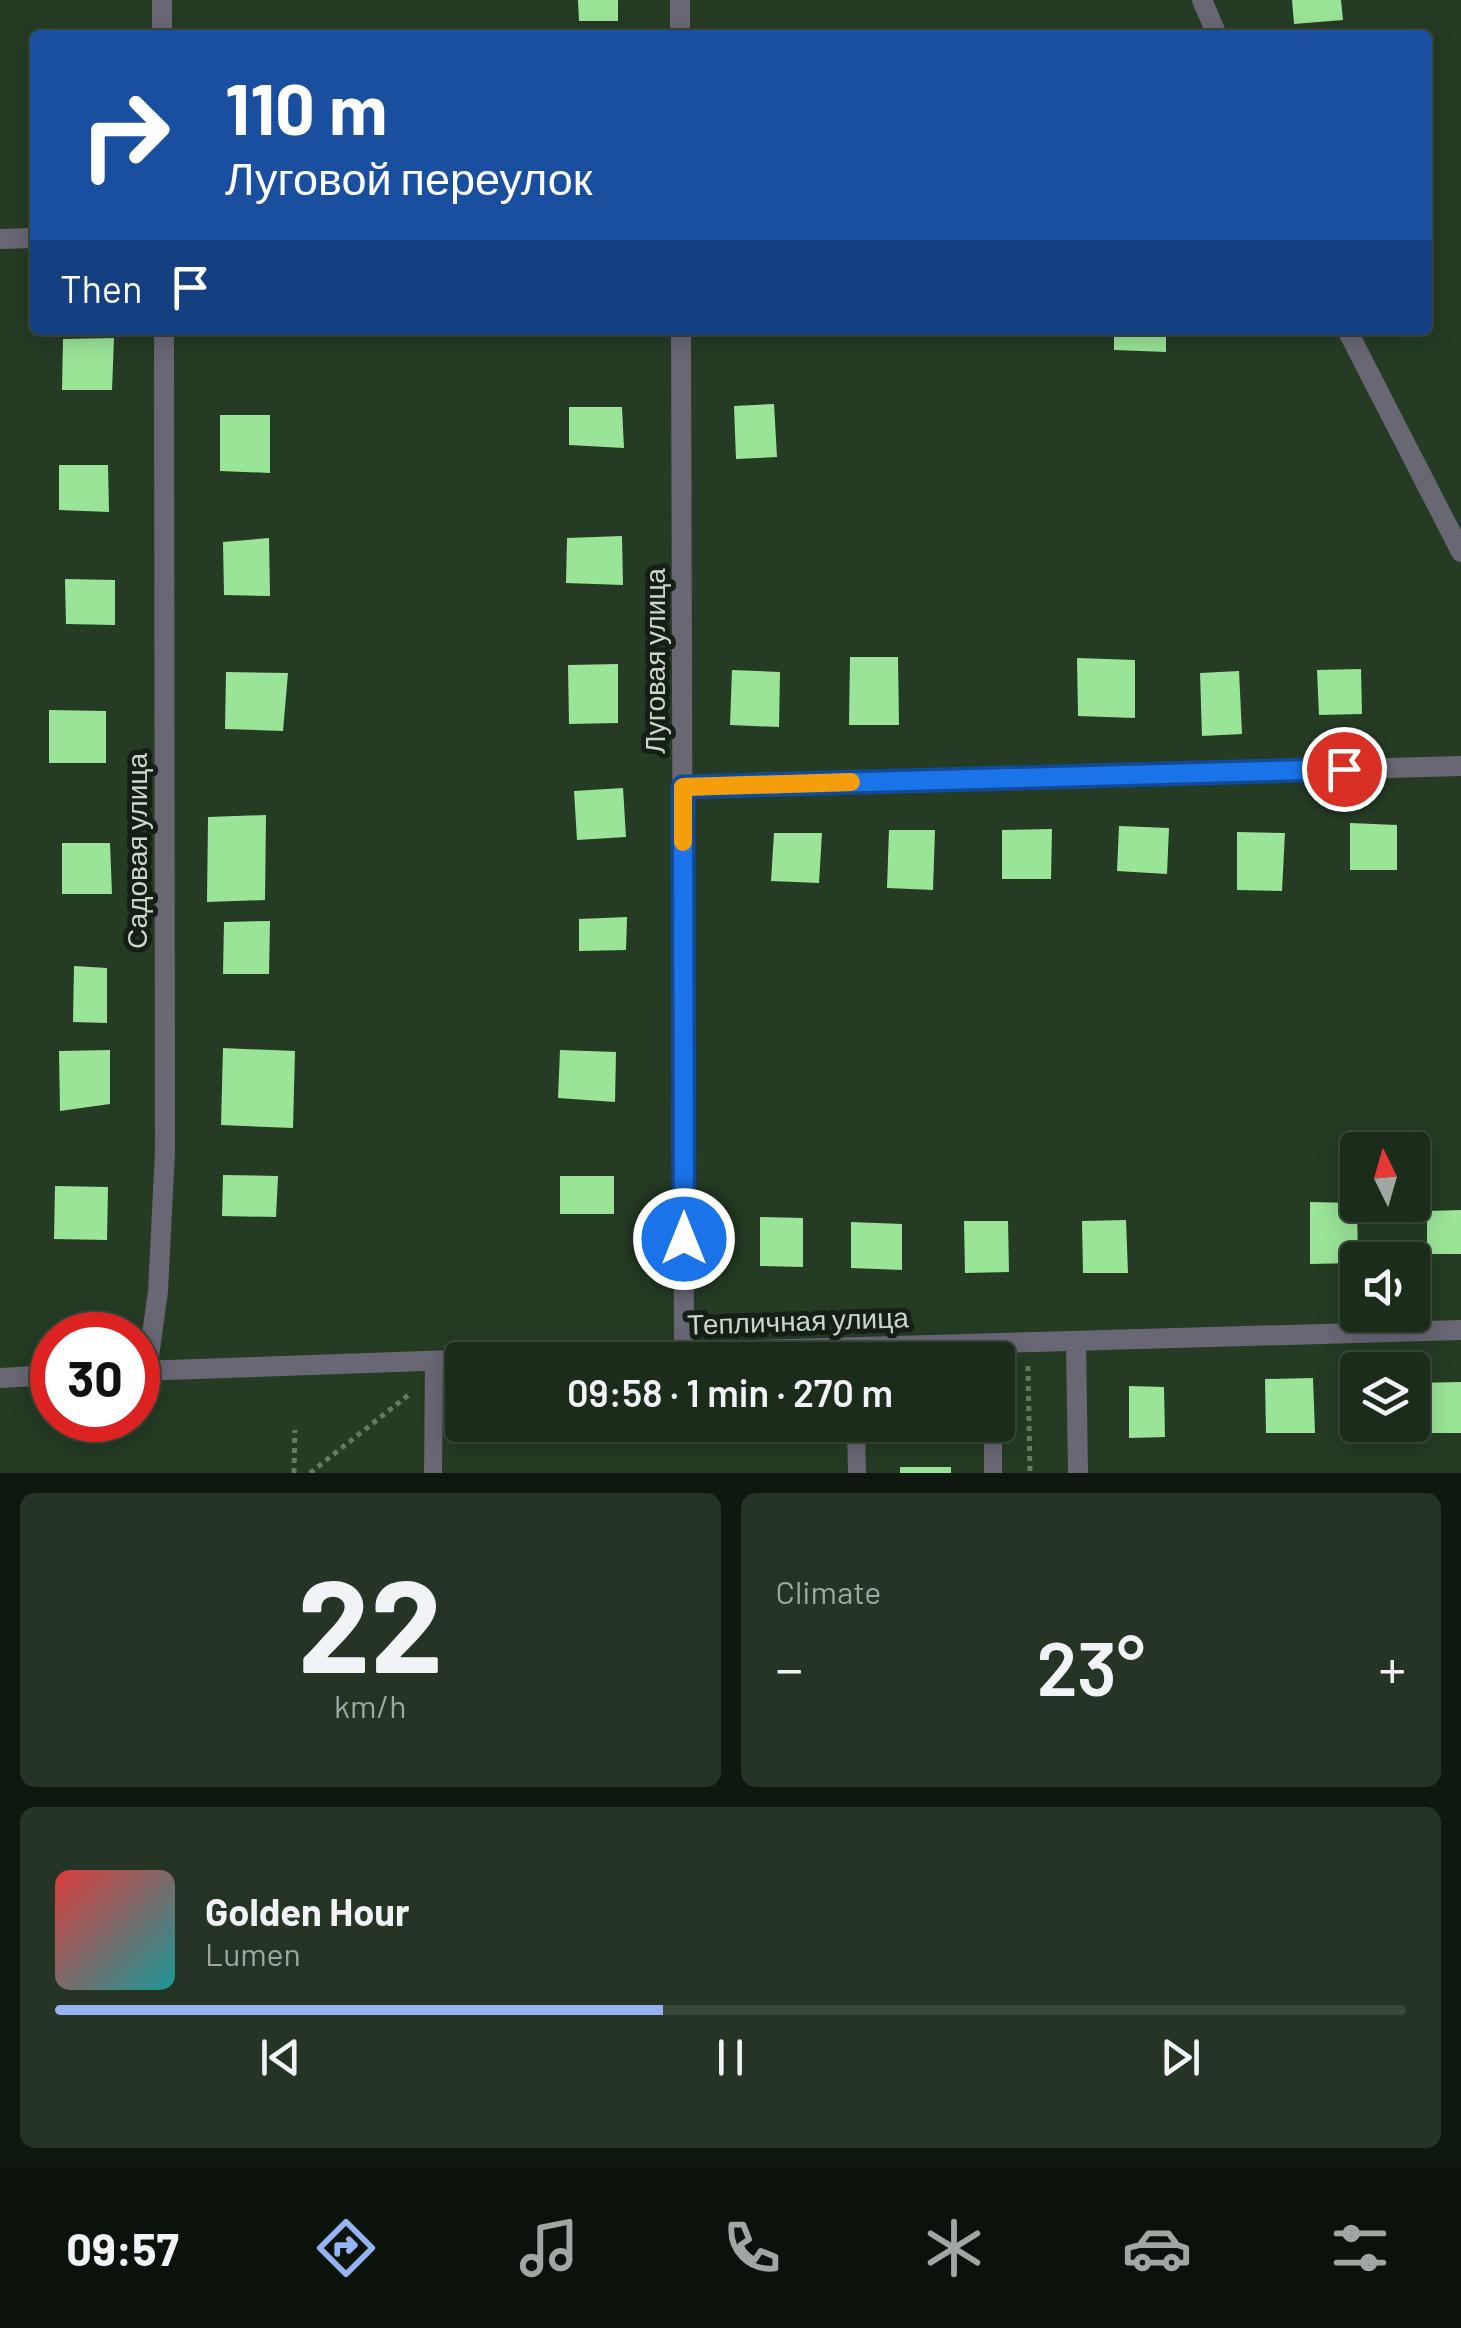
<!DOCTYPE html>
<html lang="en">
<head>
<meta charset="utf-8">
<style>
  body { margin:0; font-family:Barlow,sans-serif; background:#253424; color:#f1f3f6; height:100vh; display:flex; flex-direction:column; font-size:38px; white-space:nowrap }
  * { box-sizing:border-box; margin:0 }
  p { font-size:32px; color:#a0a7a3 }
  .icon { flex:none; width:55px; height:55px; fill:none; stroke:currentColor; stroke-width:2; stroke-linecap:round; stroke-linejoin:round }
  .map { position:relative; height:1473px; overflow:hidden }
  .sheet { display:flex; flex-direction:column; gap:20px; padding:20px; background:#0f180f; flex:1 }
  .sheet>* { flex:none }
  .hud { position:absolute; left:30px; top:30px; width:1402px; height:305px; border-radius:10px; box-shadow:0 5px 25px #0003,0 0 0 2px #3a483a; background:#1a4fa0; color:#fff; overflow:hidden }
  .needle { width:65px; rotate:355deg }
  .fabs { position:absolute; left:1340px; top:1132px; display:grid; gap:20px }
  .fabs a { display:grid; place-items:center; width:90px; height:90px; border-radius:10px; background:#1c2c1b; box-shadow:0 5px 25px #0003,0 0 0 2px #3a483a; font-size:50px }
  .speed { position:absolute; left:30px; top:1312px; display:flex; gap:20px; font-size:50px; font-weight:700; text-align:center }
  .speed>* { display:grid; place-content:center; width:130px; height:130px; border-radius:50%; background:#1c2c1b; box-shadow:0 5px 25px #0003,0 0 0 2px #3a483a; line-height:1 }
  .speed .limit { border:15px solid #d22; background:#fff; color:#111 }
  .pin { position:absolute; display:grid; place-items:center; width:85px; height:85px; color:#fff; margin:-42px; border:5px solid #fff; border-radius:50%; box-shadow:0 2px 10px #0007 }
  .me { position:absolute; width:110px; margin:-55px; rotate:0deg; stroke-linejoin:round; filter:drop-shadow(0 0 8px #0008) }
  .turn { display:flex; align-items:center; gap:35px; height:210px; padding:0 30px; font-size:45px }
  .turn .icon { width:130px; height:130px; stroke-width:2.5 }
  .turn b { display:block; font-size:70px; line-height:85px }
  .then { display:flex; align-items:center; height:95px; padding:0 30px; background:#0003; gap:20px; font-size:38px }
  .big { font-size:75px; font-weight:600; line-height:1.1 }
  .sheet .tile { flex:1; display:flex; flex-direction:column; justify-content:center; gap:15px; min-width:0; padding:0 35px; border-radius:15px; background:#253424 }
  .sheet .dial { align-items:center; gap:0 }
  .dial b { font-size:130px; line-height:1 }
  .song { display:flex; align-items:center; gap:30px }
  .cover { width:120px; height:120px; border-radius:15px; background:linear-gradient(135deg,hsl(0 70% 55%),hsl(180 70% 35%)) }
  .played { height:10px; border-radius:5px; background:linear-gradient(90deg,#95b2f1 45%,#3a483a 45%) }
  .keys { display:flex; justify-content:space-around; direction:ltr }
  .heat { display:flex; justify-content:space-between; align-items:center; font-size:55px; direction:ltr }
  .sheet .tiles { flex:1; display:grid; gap:20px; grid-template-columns:1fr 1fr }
  .tile:last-child { grid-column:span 2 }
  .trip { position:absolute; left:445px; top:1342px; width:570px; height:100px; border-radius:10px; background:#1c2c1b; box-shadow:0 5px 25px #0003,0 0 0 2px #3a483a; font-weight:600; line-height:100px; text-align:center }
  .tabs { display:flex; height:160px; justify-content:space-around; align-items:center; background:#0b120b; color:#a0a7a3 }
  .tabs .icon { width:70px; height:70px }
  .tabs .current { color:#95b2f1 }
  .tabs b { font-size:45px; color:#f1f3f6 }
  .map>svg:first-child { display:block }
  .building { fill:#9ae497 }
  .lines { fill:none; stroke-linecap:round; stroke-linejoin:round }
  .path { stroke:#677966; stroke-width:5; stroke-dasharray:5 5; stroke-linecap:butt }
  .service { stroke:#696774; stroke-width:18 }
  .minor { stroke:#696774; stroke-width:20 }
  .route-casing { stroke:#114b97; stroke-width:25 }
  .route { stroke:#1a73e8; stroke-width:18 }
  .slow { stroke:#f59e0b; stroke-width:18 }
  .labels { text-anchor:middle; stroke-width:10; stroke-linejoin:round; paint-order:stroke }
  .street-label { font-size:28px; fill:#cad7c9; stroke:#151f15 }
</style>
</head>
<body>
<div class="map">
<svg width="1461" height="1473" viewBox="0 0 1461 1473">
  <rect width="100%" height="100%" fill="#253b24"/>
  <g class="building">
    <polygon points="578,0 618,0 618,21 579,21"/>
    <polygon points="1292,0 1341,0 1343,20 1294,24"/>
    <polygon points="1428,165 1430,165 1434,209 1428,210"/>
    <polygon points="1114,330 1166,330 1166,352 1114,350"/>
    <polygon points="114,338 112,390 62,390 63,339"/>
    <polygon points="774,404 777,457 736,459 734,406"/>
    <polygon points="569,407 622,407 624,448 569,445"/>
    <polygon points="220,415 270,415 270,473 220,471"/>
    <polygon points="59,465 108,465 109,512 59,510"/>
    <polygon points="622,536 623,585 566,583 567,538"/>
    <polygon points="269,538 270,596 224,595 223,542"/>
    <polygon points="65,579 115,580 115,625 66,624"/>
    <polygon points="850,657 898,657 899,725 849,725"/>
    <polygon points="1077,658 1135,660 1135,718 1078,716"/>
    <polygon points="618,664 618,723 569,724 568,665"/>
    <polygon points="1361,669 1362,714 1319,715 1317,670"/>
    <polygon points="732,670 780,672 779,727 730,725"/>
    <polygon points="1239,671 1242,734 1202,736 1200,673"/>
    <polygon points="226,672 288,673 283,731 225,729"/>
    <polygon points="49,710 106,711 106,763 49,763"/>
    <polygon points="623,788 626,837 577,840 574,791"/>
    <polygon points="266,815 265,900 207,902 208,817"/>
    <polygon points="1350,823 1397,825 1397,870 1350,870"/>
    <polygon points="1119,826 1169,828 1167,874 1117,871"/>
    <polygon points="1052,829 1051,879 1002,879 1002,830"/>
    <polygon points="889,830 935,830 933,890 887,888"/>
    <polygon points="1237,832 1285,833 1282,891 1237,890"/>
    <polygon points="774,833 822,833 819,883 771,881"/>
    <polygon points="62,843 110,843 112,894 62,894"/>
    <polygon points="627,917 626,950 579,951 579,919"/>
    <polygon points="270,921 269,974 223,974 224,922"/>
    <polygon points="74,966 107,968 107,1023 73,1022"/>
    <polygon points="223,1048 295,1051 293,1128 221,1125"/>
    <polygon points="110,1050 110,1104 60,1111 59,1051"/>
    <polygon points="560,1050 616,1052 615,1102 558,1098"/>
    <polygon points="223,1175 278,1176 276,1217 222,1216"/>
    <rect x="560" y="1176" width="54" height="38"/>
    <polygon points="55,1186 108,1187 107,1240 54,1239"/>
    <polygon points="1310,1202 1357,1203 1358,1263 1310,1264"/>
    <polygon points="1461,1210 1461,1254 1427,1254 1427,1211"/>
    <polygon points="760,1217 803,1218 803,1267 760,1266"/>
    <polygon points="1126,1220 1128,1273 1083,1273 1082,1221"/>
    <polygon points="964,1221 1008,1221 1009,1272 965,1273"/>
    <polygon points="851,1222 902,1224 902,1270 851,1268"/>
    <polygon points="1313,1378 1315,1433 1266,1433 1265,1379"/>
    <polygon points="1461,1382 1461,1433 1401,1433 1401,1425 1412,1425 1412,1383"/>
    <polygon points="1129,1386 1164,1387 1165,1437 1129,1438"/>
    <rect x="900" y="1467" width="51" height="6"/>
  </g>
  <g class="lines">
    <g class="path">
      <polyline points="1028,1366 1030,1473"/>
      <polyline points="294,1473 295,1430"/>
      <polyline points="310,1473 411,1393"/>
    </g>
    <g class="service">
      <polyline points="856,1425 857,1473"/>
      <polyline points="993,1425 993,1473"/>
      <polyline points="433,1473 434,1360"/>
    </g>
    <g class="minor">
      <polyline points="162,0 162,35"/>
      <polyline points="680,0 680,35"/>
      <polyline points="1202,0 1217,35"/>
      <polyline points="0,239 35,238"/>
      <polyline points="681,330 684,1352"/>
      <polyline points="1347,330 1461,552"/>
      <polyline points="683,787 1461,766"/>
      <polyline points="1076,1341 1078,1473"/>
      <polyline points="138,1371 684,1352 1461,1330"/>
      <polyline points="147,1371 158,1291 165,1151 164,330"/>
      <polyline points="0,1378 52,1375"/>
    </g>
  </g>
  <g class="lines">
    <g class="route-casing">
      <polyline id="route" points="684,1239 683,787 1344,769"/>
    </g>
    <use href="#route" class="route"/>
    <polyline class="slow" points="683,842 683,787 851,782"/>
  </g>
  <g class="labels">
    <g class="street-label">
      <text transform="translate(655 661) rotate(-90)" y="10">Луговая улица</text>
      <text transform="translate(137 851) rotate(-90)" y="10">Садовая улица</text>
      <text transform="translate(798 1321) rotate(-2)" y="10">Тепличная улица</text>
    </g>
  </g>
</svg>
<div class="fabs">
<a><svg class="needle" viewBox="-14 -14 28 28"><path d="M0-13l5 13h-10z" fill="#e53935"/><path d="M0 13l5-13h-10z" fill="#a0a7a3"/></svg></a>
<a><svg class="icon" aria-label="sound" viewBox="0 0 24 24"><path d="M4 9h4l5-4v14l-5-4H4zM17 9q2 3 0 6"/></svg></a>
<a><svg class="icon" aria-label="layers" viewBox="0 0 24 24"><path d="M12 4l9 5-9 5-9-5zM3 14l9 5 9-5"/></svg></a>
</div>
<div class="speed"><div class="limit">30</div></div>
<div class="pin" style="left:1344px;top:769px;background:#d93025"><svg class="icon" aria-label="arrive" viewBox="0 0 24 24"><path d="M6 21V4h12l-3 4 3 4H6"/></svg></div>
<svg class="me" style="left:684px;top:1239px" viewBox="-20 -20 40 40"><circle r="17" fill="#1a73e8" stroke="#fff" stroke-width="3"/><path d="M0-11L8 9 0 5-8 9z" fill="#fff"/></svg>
<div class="trip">09:58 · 1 min · 270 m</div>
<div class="hud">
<div class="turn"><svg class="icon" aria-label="right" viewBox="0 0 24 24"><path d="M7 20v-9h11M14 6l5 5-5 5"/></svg><div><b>110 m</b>Луговой переулок</div></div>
<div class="then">Then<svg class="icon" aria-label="arrive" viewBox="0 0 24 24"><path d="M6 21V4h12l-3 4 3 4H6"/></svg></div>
</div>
</div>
<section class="sheet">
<div class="tiles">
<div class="tile dial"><b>22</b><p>km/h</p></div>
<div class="tile"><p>Climate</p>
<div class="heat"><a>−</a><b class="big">23°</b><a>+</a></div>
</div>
<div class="tile">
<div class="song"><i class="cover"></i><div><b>Golden Hour</b><p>Lumen</p></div></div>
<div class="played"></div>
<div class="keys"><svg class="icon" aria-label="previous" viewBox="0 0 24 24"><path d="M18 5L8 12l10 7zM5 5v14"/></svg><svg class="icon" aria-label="pause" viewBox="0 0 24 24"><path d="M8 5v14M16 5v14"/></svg><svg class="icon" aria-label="next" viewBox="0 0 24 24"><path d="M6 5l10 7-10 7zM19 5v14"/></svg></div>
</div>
</div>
</section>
<nav class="tabs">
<b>09:57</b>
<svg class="icon current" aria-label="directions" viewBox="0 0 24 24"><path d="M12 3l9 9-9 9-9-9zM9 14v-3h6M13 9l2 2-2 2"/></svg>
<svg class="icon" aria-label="music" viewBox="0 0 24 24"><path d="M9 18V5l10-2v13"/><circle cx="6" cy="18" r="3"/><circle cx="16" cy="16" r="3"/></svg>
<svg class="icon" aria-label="phone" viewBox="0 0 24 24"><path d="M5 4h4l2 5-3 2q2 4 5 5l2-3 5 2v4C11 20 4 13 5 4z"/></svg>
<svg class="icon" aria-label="climate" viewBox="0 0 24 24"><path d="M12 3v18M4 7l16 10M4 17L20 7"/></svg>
<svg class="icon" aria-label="car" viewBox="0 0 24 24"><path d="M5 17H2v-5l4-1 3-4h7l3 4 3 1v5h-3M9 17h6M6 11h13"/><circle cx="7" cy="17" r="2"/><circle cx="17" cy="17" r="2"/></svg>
<svg class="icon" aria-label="filters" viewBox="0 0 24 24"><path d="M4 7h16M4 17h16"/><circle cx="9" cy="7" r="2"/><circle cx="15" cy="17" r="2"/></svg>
</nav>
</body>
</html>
